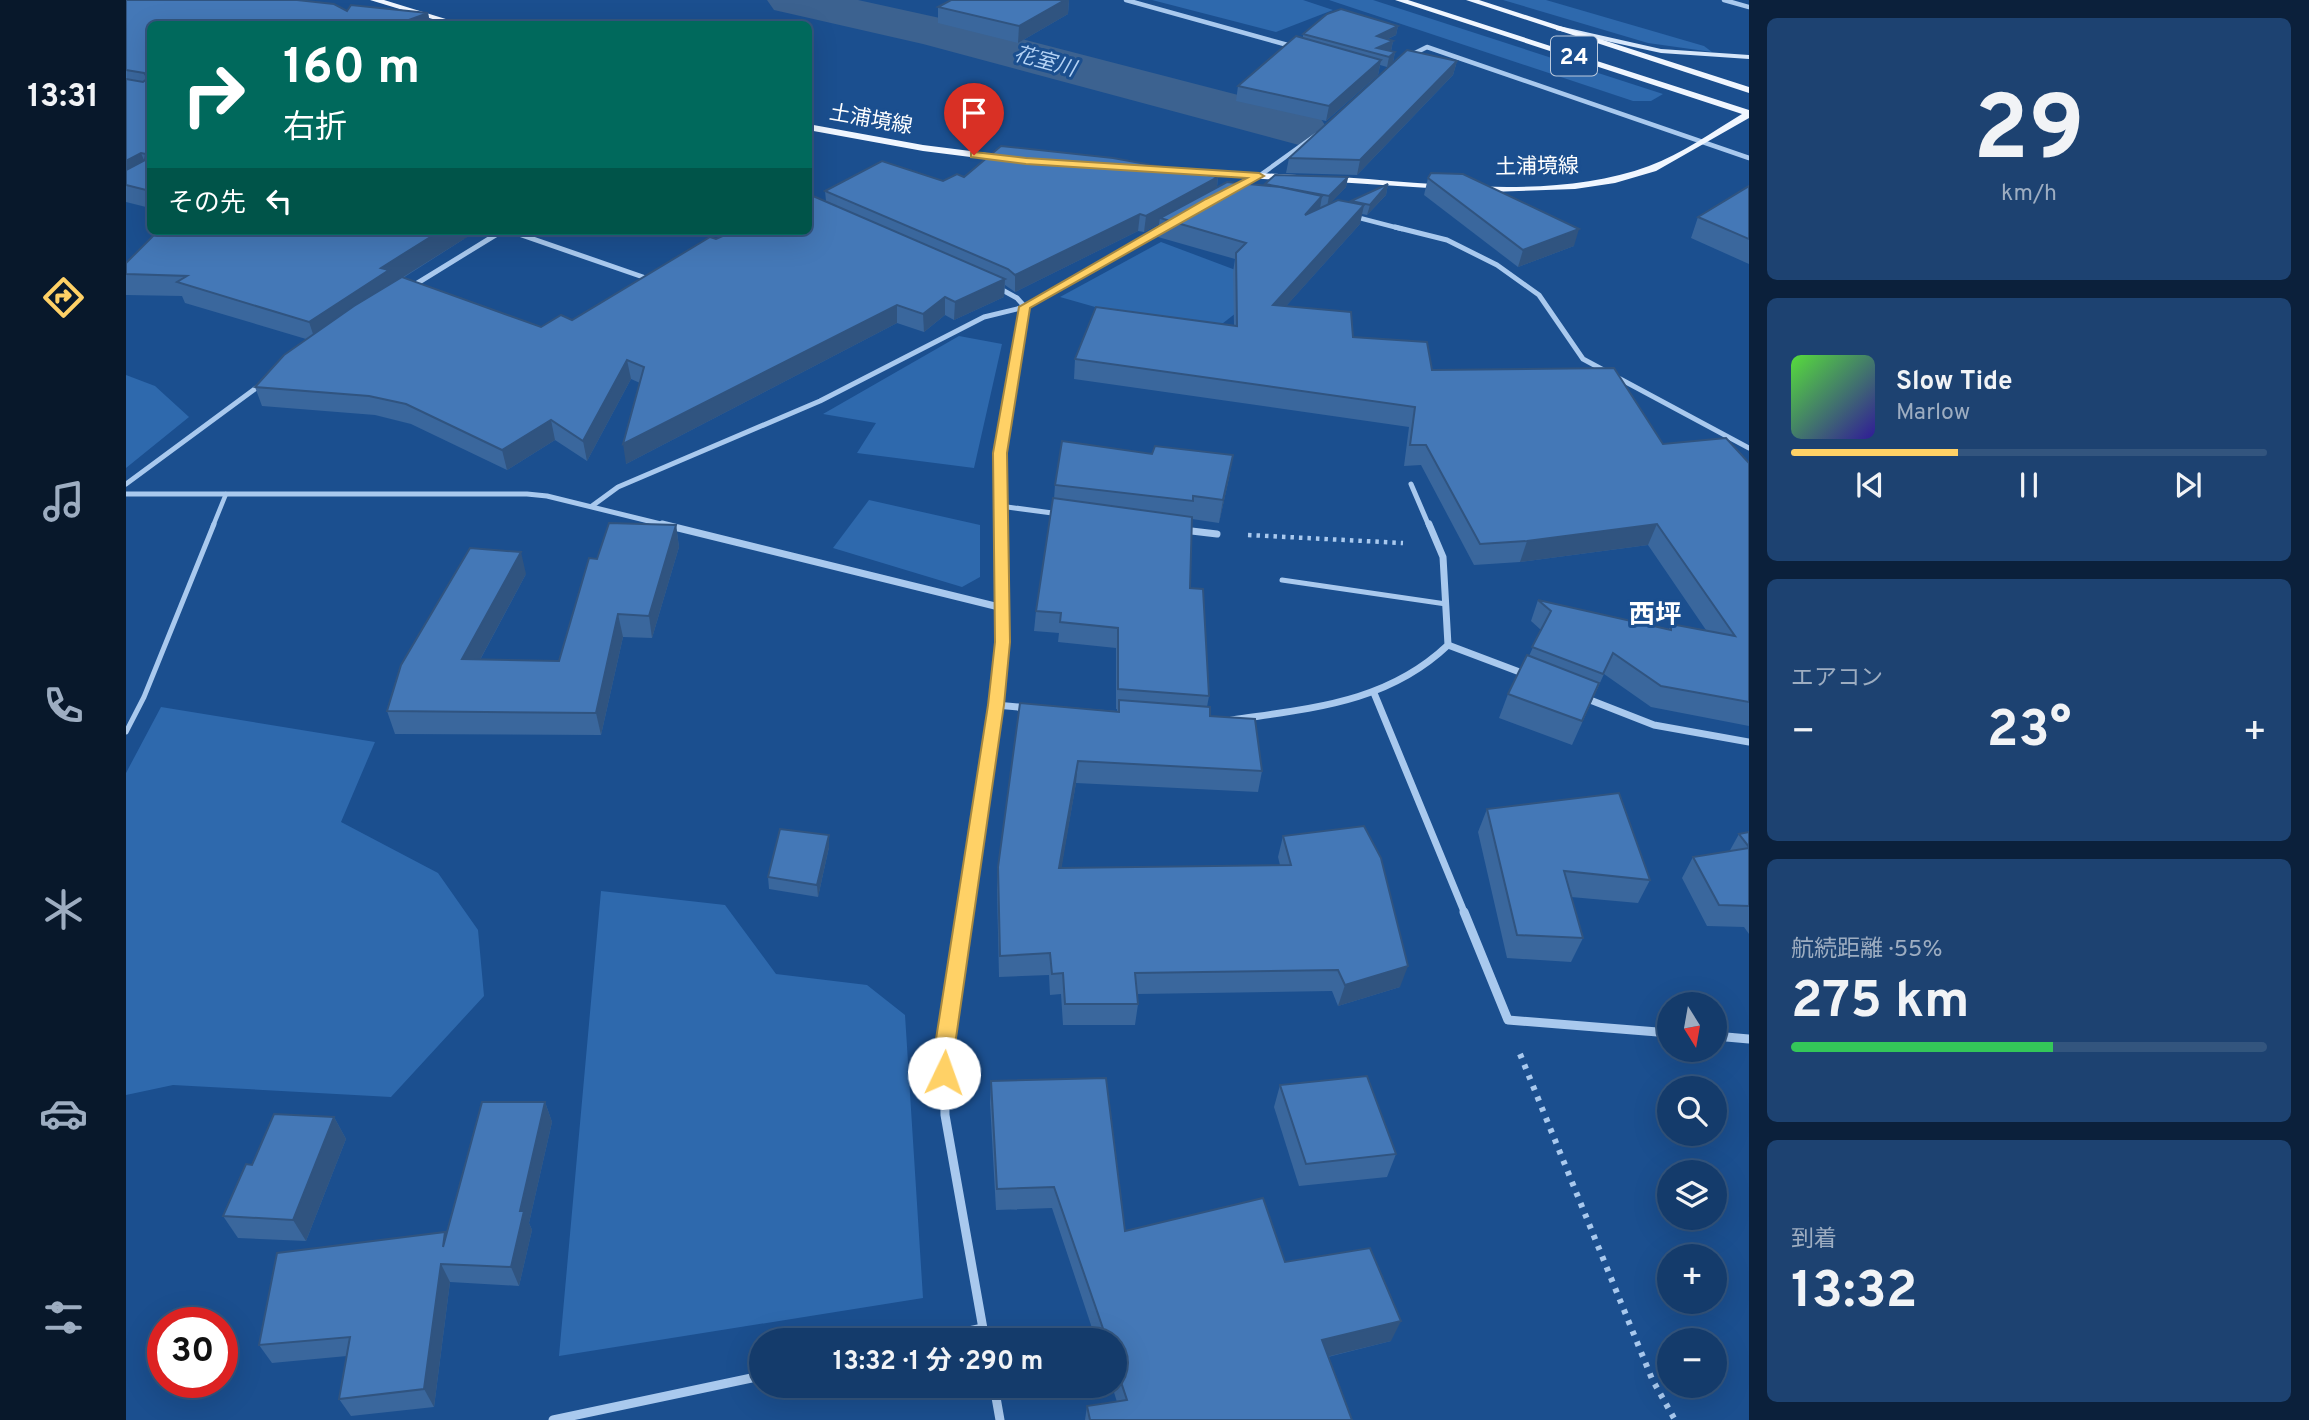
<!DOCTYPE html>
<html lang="ja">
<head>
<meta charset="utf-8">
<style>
  body { margin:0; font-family:Overpass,"Noto Sans JP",sans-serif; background:#1d4271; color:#f1f3f6; height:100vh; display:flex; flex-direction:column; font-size:26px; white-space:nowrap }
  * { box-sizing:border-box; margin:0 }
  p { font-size:23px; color:#9dadc1 }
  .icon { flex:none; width:38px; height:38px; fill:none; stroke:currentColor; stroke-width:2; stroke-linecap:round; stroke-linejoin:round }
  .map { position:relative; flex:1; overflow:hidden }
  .details { display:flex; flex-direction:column; gap:18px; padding:18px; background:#0b203b; width:560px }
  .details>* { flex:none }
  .top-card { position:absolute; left:21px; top:21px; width:665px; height:214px; border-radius:10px; box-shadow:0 7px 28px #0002,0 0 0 2px #33557e; background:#00695c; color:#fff; overflow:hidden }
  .needle { width:46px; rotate:169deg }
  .controls { position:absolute; left:1531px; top:992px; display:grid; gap:14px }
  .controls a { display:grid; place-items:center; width:70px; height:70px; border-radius:50%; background:#143b6b; box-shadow:0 7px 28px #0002,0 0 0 2px #33557e; font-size:35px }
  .speed { position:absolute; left:21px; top:1307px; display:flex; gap:14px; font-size:35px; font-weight:700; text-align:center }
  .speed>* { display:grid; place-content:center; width:91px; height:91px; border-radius:50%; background:#143b6b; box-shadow:0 7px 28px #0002,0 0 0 2px #33557e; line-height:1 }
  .speed .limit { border:10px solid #d22; background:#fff; color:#111 }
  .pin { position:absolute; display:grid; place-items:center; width:60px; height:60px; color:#fff; margin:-72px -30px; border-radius:50% 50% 50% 0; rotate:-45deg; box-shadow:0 0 7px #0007 }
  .pin .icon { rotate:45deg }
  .me { position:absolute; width:77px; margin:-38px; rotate:3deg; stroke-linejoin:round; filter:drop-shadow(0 0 5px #0008) }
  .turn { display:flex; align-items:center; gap:24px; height:147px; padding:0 21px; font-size:32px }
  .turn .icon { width:91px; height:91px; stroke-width:2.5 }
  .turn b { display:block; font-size:49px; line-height:60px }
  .then { display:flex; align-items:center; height:66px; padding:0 21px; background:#0003; gap:14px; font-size:26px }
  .big { font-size:52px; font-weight:700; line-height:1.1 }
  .details .tile { flex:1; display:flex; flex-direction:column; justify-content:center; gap:10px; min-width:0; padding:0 24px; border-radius:10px; background:#1d4271 }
  .details .dial { align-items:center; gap:0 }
  .dial b { font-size:91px; line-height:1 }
  .song { display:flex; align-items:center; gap:21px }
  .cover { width:84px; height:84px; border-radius:10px; background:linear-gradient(135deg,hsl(110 70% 55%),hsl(250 70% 35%)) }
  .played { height:7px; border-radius:4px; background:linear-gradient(90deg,#ffd166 35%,#33557e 35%) }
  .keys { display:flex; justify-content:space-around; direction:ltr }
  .heat { display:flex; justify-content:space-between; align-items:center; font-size:38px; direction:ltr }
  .charge { height:10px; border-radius:5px; background:linear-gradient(90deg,#34c759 55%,#33557e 0) }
  .trip { position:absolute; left:623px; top:1328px; width:378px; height:70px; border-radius:35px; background:#143b6b; box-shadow:0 7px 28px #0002,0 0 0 2px #33557e; font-weight:700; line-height:70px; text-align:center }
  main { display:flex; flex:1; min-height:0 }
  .tabs { display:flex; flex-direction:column; width:126px; justify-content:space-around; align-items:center; background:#08182b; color:#9dadc1 }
  .tabs .icon { width:49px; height:49px }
  .tabs .active { color:#ffd166 }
  .tabs b { font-size:32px; color:#f1f3f6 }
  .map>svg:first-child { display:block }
  .green { fill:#2e69ad }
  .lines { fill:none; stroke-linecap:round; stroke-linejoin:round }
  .river { fill:#3c6290; fill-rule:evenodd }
  .path-far1 { stroke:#a9c9ee; stroke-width:4.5; stroke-dasharray:3.5 5; stroke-linecap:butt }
  .path { stroke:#a9c9ee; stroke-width:6; stroke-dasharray:4.5 7; stroke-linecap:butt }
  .service-far1 { stroke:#a9c9ee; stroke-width:4.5 }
  .service { stroke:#a9c9ee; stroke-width:5 }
  .minor-far3 { stroke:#a9c9ee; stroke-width:4.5 }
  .minor-far2 { stroke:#a9c9ee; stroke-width:5 }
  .minor-far1 { stroke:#a9c9ee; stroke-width:7 }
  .minor { stroke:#a9c9ee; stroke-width:9 }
  .secondary { fill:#d6e6fa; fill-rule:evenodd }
  .primary { fill:#f0f6ff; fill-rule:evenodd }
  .wall { fill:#3a679d }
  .shaded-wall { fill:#305480 }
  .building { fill:#4478b7; stroke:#305480; stroke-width:2 }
  .route { fill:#ffd166; stroke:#a68842; stroke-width:2 }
  .labels { text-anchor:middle; stroke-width:6; stroke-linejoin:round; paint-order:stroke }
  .far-water-label { font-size:21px; font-style:italic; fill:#b5d3f5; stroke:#1b4f8f }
  .far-street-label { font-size:21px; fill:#fff; stroke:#1b4f8f }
  .shield { fill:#1b4f8f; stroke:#bbcadd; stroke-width:2 }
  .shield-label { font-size:23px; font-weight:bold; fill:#fff }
  .neighbourhood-label { font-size:26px; font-weight:bold; fill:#fff; stroke:#1b4f8f }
</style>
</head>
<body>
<main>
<nav class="tabs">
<b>13:31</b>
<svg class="icon active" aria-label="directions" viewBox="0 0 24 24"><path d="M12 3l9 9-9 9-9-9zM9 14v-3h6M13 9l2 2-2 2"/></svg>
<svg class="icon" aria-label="music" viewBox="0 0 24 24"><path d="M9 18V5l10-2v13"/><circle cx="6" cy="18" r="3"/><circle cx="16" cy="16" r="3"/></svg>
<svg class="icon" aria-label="phone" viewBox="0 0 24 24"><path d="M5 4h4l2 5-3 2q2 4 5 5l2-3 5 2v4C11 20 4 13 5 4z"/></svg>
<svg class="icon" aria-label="climate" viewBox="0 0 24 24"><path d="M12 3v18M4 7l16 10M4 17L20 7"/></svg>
<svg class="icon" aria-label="car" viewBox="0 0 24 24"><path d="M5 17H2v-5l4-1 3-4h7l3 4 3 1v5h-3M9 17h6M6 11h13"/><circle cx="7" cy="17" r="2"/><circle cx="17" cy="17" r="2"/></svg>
<svg class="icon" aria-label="filters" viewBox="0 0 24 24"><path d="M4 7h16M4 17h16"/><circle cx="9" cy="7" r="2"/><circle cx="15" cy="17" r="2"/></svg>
</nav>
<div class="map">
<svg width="1623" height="1420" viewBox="0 0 1623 1420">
  <rect width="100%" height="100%" fill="#1b4f8f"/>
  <g class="green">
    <polygon points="1026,0 1177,0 1207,10 1150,32"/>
    <polygon points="1203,0 1247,0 1537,94 1525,101 1507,101"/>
    <polygon points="1377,0 1420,0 1578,46 1586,52 1522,43"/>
    <polygon points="1035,242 1147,284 1078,338 934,297"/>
    <polygon points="833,336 876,344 848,468 731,453 750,423 697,414"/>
    <polygon points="0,375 29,386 63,417 0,468"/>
    <polygon points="743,500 854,525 854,577 836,587 707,548"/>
    <polygon points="35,707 249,742 215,822 312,873 352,930 358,996 265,1097 47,1085 0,1095 0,773"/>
    <polygon points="475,891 599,905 650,974 741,985 779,1015 797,1298 433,1356"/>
  </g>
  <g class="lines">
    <polygon class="river" points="641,0 732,0 823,20 1193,116 1201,128 1193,140 1173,145 797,44 648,10"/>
    <polyline class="path-far1" points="1122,535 1277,543"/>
    <polyline class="path" points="1394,1054 1526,1379 1549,1420"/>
    <polyline class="service-far1" points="87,526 100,494"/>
    <g class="service">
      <polyline points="1156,580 1320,604"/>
      <polyline points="0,732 18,697 88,524"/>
    </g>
    <g class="minor-far3">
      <polyline points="1000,0 1169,47"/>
      <polyline points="1598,0 1623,7"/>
      <polyline points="1281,57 1301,47 1623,158"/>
      <polyline points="1109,188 1133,176 1190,135"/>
      <polyline points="1226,216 1276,229"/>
      <polyline points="1035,229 1041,225"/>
    </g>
    <g class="minor-far2">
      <polyline points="1269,227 1321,240 1371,265 1413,295 1457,359 1623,448"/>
      <polyline points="384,231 517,277"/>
      <polyline points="285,287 376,231"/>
      <polyline points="871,287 891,298 899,307"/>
      <polyline points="0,484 137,383"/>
      <polyline points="1285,484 1303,526"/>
      <polyline points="0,494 401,494 421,496 543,526"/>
      <polyline points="466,506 492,487 694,401 858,317 899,307 1038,227"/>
      <polyline points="874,506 934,514"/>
      <polyline points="875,526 874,453 899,307"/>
    </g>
    <g class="minor-far1">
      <polyline points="536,524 877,608"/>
      <polyline points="1057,530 1091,534"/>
      <polyline points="1322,645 1399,674"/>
      <polyline points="1248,693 1339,914"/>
      <polyline points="1459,698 1528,725 1623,742"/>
      <polyline points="870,705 902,708"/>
      <path d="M 1106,720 C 1186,708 1261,703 1322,645 L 1317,557 L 1303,524"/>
      <polyline points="839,914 877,642 875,524"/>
    </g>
    <g class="minor">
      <polyline points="839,912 818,1052 819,1115 859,1340"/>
      <polyline points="1338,912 1382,1020 1544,1033"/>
      <polyline points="1589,1036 1623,1039"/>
      <polyline points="800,1340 857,1328"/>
      <polyline points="868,1386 874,1420"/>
      <polyline points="427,1420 635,1376"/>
    </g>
    <polygon class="secondary" points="1433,26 1535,49 1623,55 1623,59 1535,53 1430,30 1430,26"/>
    <g class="primary">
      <polygon points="244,0 258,0 336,24 323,24"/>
      <path d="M 1269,0 L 1282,0 L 1623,110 L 1623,118 L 1530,171 L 1489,183 L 1449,189 L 1364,192 L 1195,181 L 1193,179 L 1199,176 C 1300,182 1426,202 1523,166 C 1556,154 1586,132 1616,114 Z"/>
      <polygon points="1340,0 1353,0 1623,87 1623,93"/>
      <polygon points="682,124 797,145 884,156 889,159 884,162 797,151 682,130"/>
      <polygon points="1041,168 1171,175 1177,178 1171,181 1037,173 1035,171"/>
    </g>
  </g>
  <g class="wall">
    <polygon points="0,0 221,11 302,13 304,24 24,24 24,208 0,202"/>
    <polygon points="825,0 943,0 942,14 892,43 812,23 812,7"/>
    <polygon points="1272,26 1270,35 1262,39 1267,41 1265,51 1264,51 1269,52 1267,62 1261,67 1254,65 1252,75 1200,121 1110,101 1112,86 1177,38 1177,34"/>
    <polygon points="1331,61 1327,75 1231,175 1160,173 1163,158"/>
    <polygon points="838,177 1092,177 1091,187 1138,186 1139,184 1222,177 1220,187 1204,203 1225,202 1225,201 1262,184 1260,195 1241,215 1236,214 1234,224 1160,306 1227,337 1306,370 1537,444 1623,463 1623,726 1525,707 1478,674 1446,745 1373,718 1382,694 1403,656 1415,630 1405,621 1412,600 1543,629 1545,624 1580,630 1522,545 1394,562 1348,565 1295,465 1278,466 1283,427 948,379 949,359 1108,326 1107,272 1109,259 1032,237 1033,224 1018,232 1012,231 889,292 879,285 878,297 828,320 819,315 798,332 771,323 500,464 514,383 505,379 461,461 429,440 381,470 285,424 249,415 136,406 129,387 180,339 59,303 56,296 0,295 0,263 338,239 277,278 415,327 446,320 590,239 700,201 699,191 817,181"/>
    <polygon points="1302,178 1448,246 1392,267 1298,195"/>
    <polygon points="1623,186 1623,264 1565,238 1572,217"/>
    <polygon points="1026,454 1107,455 1103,478 1093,523 1066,519 1064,588 1083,696 1081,707 1084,716 1136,771 1132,792 950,783 935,868 1154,865 1152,857 1157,836 1274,987 1212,1006 1206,991 1011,994 1012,1004 1009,1025 937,1025 935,994 924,995 923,975 873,977 871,889 872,867 894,703 991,711 991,709 990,709 990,648 932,642 933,633 908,631 910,611 928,499 929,485"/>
    <polygon points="550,525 553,547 526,638 497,637 475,735 269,734 261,711 400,574 354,660 433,661 471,559"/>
    <polygon points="1361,809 1524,880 1512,903 1445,897 1457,938 1445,962 1381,958 1352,832"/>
    <polygon points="1623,832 1623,934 1618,927 1581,926 1556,878 1567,857 1603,852 1613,834"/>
    <polygon points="703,847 692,897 643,889 642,877"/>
    <polygon points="865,1081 999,1231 1159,1262 1265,1341 1202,1357 1226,1420 959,1420 961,1406 991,1402 986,1386 989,1386 989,1340 970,1340 926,1208 870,1210 864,1103"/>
    <polygon points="1154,1085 1270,1154 1261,1177 1173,1186 1148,1107"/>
    <polygon points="419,1102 426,1122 403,1223 406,1230 393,1286 324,1282 308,1407 225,1416 213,1399 221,1356 146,1363 133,1345 320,1235"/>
    <polygon points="208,1117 220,1139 180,1241 112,1238 97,1216 126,1165"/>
  </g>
  <g class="shaded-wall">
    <polygon points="939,0 943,0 942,14 892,43 893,26"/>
    <polygon points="302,13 304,24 272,24"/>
    <polygon points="1272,26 1270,35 1249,45 1251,36"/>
    <polygon points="1267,41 1265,51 1255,55 1251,48"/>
    <polygon points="1269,52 1267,62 1261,67 1263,57"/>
    <polygon points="1255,60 1252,75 1200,121 1203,106"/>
    <polygon points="1331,61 1327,75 1231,175 1234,160"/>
    <polygon points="15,153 23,172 0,184 0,161"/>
    <polygon points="1092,177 1090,194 1034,218 1033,224 1018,232 1020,216"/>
    <polygon points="1222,177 1220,187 1201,207 1203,196"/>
    <polygon points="1262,184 1260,195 1241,215 1244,205"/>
    <polygon points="1196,196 1193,215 1179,215"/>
    <polygon points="1238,205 1234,224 1143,325 1147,305"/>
    <polygon points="1014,214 1012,231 889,292 889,275"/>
    <polygon points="1453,229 1448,246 1392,267 1397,250"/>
    <polygon points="314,231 353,231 338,239 266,284 190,343 183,322 255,268"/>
    <polygon points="879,279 878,297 828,320 829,302"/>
    <polygon points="819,297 819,315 798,332 797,314"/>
    <polygon points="771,305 771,323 500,464 497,444"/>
    <polygon points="501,360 505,379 461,461 457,441"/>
    <polygon points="425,420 429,440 381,470 376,450"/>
    <polygon points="1107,455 1103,478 1093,523 1097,500"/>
    <polygon points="1531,524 1522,545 1394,562 1401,541"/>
    <polygon points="550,525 553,547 526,638 523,616"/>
    <polygon points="395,552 400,574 342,682 336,659"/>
    <polygon points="492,614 497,637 475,735 470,713"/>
    <polygon points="952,761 950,783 932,889 933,868"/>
    <polygon points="703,835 703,847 692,897 691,885"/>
    <polygon points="1282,966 1274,987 1212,1006 1219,985"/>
    <polygon points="419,1102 426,1122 403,1223 406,1230 393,1286 385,1267 394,1211"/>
    <polygon points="208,1117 220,1139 180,1241 167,1220"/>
    <polygon points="315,1264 324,1282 308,1407 298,1389"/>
    <polygon points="1275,1321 1265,1341 1188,1360 1196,1340"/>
  </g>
  <g class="building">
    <polygon points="0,0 171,0 208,4 221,11 225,5 302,13 272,24 276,24 24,24 24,191 0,185 0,170 19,160 20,154 15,153 0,161 0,79 17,82 22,78 18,73 0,70"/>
    <polygon points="825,0 939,0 893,26 812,7"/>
    <polygon points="1215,9 1272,26 1251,36 1267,41 1251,48 1269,52 1263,57 1177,34 1201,14"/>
    <polygon points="1170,36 1255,60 1203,106 1112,86"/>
    <polygon points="1281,50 1331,61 1234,160 1163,158"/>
    <polygon points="875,146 987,158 1092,177 1020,216 1014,214 889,275 882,269 699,191 756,161 817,181 831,174 838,177"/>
    <polygon points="1305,173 1337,174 1453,229 1397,250 1302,178"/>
    <polygon points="1149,175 1222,177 1203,196 1139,184"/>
    <polygon points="1101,182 1154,187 1196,196 1179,215 1212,200 1238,205 1147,305 1225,312 1227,337 1301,342 1306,370 1488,368 1537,444 1600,438 1623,463 1623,702 1535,686 1487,653 1477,674 1406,647 1425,611 1412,600 1545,630 1545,624 1609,636 1531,524 1401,541 1354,544 1300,445 1284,445 1289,407 949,359 970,307 1111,326 1110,253 1120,243 1034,218"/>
    <polygon points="1262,184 1244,205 1225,201"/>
    <polygon points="1623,186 1623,239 1572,217"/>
    <polygon points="687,196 879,279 829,302 819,297 797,314 771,305 497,444 518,367 501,360 457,441 425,420 376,450 280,404 243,396 129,387 158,355 228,306 276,277 415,327 435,315 446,320 584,237 590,239 608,231 682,231 682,198"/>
    <polygon points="32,231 314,231 255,268 263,270 183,322 51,282 61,276 0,274 0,263"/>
    <polygon points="936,441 1026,454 1029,446 1107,455 1097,500 1067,496 1067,501 929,485"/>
    <polygon points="927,498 1066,517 1064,588 1077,589 1083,696 992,689 992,628 934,622 935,613 910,611"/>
    <polygon points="483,523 550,525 523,616 492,614 470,713 261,711 275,665 344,548 395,552 336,659 433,661 463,558 471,559"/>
    <polygon points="1401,655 1473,683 1456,721 1382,694"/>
    <polygon points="993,700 1084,707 1084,716 1129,719 1136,771 952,761 933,868 1165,865 1157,836 1238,826 1255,858 1282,966 1219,985 1212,970 1009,973 1012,1004 939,1004 937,973 926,974 924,953 874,956 872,867 894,703 993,712"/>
    <polygon points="1493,793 1524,880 1438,871 1457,938 1391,935 1361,809"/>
    <polygon points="654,829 703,835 691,885 642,877"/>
    <polygon points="1623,832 1623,847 1613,834"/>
    <polygon points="1623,848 1623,906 1593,905 1567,857"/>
    <polygon points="1241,1076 1270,1154 1180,1164 1154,1085"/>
    <polygon points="980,1078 999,1231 1137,1198 1159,1262 1244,1248 1275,1321 1196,1340 1226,1420 964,1420 961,1406 1001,1400 989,1364 989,1340 981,1340 928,1187 871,1189 865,1081"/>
    <polygon points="356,1102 419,1102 394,1211 398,1211 385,1267 315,1264 298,1389 213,1399 224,1337 133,1345 151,1253 319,1232 317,1247"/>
    <polygon points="148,1114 208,1117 167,1220 97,1216 120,1164 126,1165"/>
  </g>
  <polygon class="route" points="848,152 900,158 1133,173 1138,176 904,308 881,453 884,642 878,705 828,1052 828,1073 825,1079 818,1082 811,1079 808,1073 808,1052 862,705 869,642 867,453 893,307 1080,199 1121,178 900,164 845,157 845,153"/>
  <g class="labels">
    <g class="far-water-label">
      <text transform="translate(919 61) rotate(15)" y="7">花室川</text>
    </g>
    <g class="far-street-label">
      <text transform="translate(745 119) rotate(10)" y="7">土浦境線</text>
      <text transform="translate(1411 166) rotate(-1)" y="7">土浦境線</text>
    </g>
    <rect class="shield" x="1425" y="36.5" width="46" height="39" rx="5"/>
    <g class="shield-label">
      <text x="1448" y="64">24</text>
    </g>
    <g class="neighbourhood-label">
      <text x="1529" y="623">西坪</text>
    </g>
  </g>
</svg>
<div class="controls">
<a><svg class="needle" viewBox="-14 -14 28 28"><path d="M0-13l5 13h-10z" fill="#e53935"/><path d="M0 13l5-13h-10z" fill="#9dadc1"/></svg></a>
<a><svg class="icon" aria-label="search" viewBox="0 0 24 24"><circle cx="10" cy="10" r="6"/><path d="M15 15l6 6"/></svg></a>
<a><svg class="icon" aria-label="layers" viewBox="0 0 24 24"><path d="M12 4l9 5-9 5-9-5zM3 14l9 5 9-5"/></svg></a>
<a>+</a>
<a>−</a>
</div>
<div class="speed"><div class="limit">30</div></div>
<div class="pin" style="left:848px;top:155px;background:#d93025"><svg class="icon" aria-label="arrive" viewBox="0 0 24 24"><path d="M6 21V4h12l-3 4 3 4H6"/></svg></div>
<svg class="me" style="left:818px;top:1073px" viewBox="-20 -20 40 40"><circle r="19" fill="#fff"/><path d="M0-13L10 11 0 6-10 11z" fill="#ffd166"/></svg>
<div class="trip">13:32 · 1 分 · 290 m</div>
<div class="top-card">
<div class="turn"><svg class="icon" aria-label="right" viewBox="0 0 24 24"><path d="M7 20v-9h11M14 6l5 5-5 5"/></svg><div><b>160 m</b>右折</div></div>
<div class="then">その先<svg class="icon" aria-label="left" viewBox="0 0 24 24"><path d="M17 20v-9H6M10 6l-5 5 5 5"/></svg></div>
</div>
</div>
<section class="details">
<div class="tile dial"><b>29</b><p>km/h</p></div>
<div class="tile">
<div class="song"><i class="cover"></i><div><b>Slow Tide</b><p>Marlow</p></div></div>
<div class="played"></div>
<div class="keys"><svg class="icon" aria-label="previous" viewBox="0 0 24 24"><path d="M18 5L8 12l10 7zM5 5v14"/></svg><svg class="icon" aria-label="pause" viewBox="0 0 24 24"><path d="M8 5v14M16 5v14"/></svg><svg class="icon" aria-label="next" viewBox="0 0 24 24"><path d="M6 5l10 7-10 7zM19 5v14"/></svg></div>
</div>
<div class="tile"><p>エアコン</p>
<div class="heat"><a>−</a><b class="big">23°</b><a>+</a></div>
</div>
<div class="tile"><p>航続距離 · 55%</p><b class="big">275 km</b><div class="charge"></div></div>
<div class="tile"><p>到着</p><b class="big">13:32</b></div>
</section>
</main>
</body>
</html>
